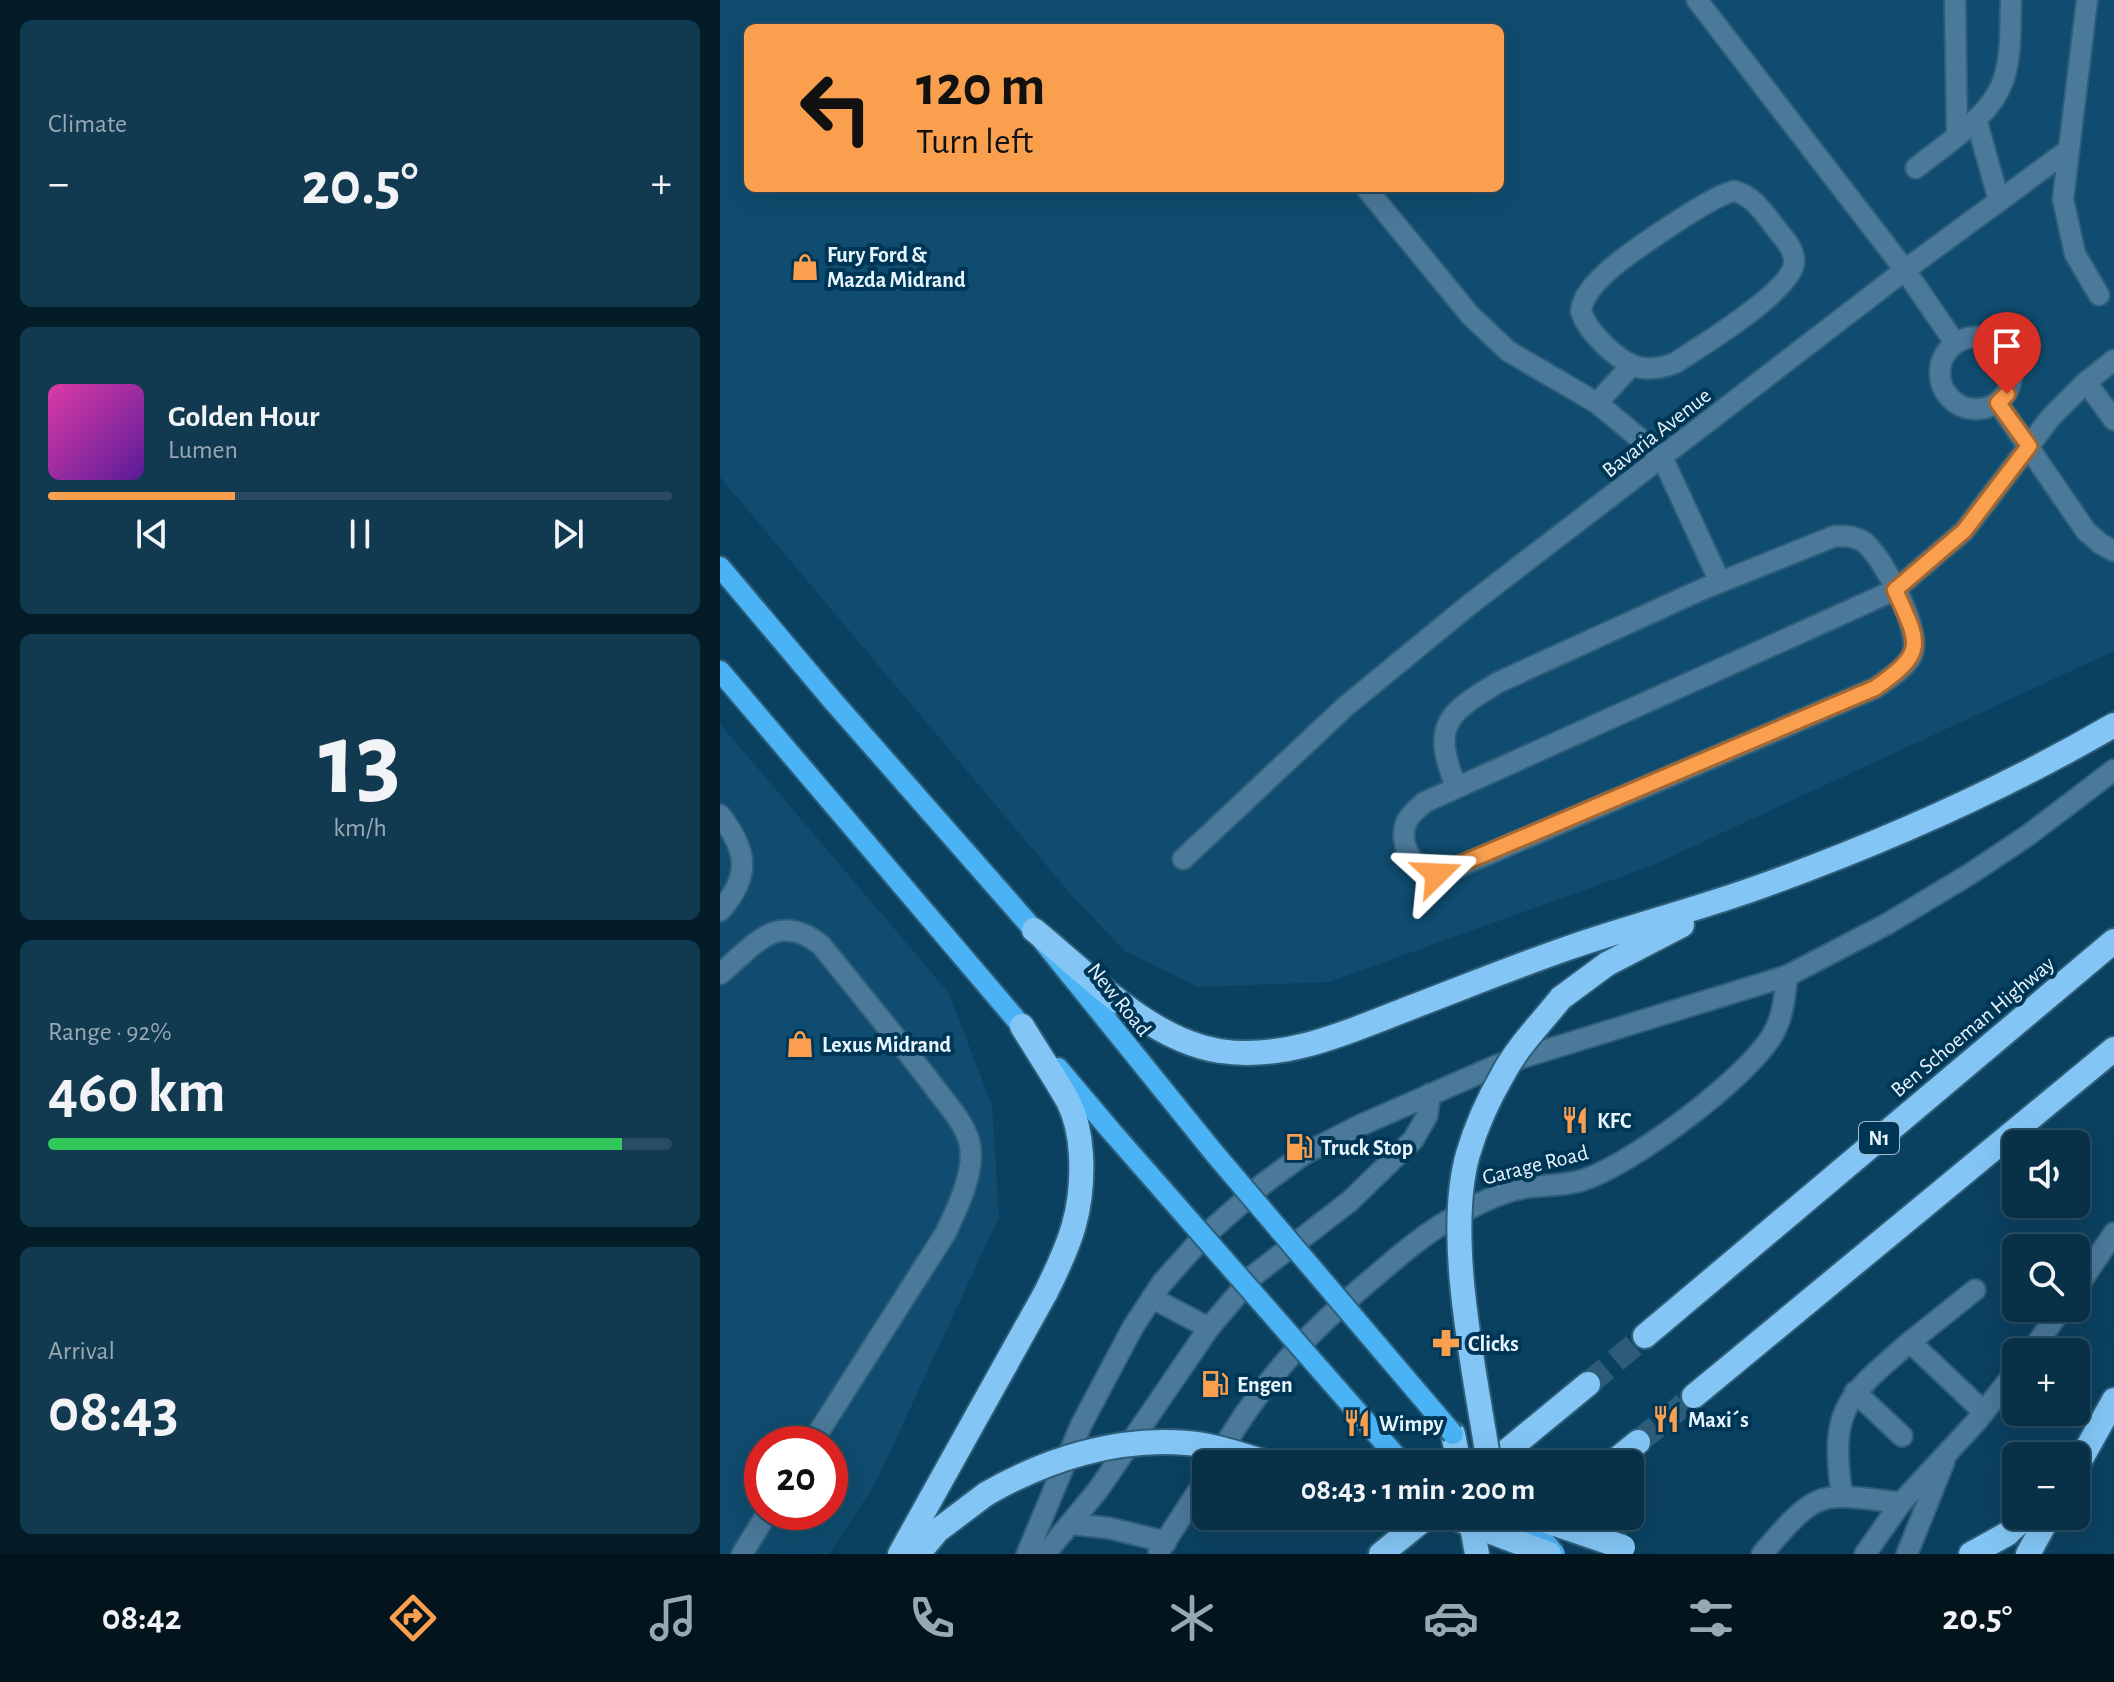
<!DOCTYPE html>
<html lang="en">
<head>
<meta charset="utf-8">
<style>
  body { margin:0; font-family:"Alegreya Sans",sans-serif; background:#11394f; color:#f1f3f6; height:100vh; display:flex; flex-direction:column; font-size:30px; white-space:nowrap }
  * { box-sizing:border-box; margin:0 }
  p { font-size:26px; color:#98a9b4 }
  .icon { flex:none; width:44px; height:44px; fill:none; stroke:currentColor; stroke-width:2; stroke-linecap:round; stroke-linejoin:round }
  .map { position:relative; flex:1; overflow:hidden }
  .drawer { display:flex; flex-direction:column; gap:20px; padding:20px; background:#041b28; width:720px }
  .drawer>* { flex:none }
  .hud { position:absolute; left:24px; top:24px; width:760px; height:168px; border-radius:12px; box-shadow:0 8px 32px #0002,0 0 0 2px #294c60; background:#fa9f4e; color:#111; overflow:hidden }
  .controls { position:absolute; left:1282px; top:1130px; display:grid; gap:16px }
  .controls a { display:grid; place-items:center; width:88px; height:88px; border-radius:12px; background:#083148; box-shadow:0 8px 32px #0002,0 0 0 2px #294c60; font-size:40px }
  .speed { position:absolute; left:24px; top:1426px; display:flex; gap:16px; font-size:40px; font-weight:700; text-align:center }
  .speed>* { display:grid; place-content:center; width:104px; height:104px; border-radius:50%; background:#083148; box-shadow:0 8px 32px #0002,0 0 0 2px #294c60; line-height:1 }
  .speed .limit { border:12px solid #d22; background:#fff; color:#111 }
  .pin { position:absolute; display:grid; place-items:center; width:68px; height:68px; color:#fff; margin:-82px -34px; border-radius:50% 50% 50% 0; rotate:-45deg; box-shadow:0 0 8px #0007 }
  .pin .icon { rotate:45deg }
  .me { position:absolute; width:88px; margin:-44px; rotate:69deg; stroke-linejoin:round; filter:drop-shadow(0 0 6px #0008) }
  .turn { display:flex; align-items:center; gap:28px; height:168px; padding:0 40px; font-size:36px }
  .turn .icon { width:104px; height:104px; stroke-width:2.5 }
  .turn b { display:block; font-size:56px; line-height:68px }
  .big { font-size:60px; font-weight:700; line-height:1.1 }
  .drawer .card { flex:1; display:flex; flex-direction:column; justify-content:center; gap:12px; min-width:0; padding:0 28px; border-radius:12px; background:#11394f }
  .drawer .dial { align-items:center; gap:0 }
  .dial b { font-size:104px; line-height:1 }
  .song { display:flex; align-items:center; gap:24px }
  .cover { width:96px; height:96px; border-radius:12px; background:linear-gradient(135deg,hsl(320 70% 55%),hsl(270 70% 35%)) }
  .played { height:8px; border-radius:4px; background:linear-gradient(90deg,#fa9f4e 30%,#294c60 30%) }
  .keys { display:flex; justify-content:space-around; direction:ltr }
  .heat { display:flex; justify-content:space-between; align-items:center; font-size:44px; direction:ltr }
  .charge { height:12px; border-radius:6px; background:linear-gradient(90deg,#34c759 92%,#294c60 0) }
  .trip { position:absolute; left:472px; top:1450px; width:452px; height:80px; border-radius:12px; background:#083148; box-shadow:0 8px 32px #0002,0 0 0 2px #294c60; font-weight:700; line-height:80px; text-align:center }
  .menu { display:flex; height:128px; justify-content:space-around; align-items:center; background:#03141d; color:#98a9b4 }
  .menu .icon { width:56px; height:56px }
  .menu .on { color:#fa9f4e }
  .menu b { font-size:36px; color:#f1f3f6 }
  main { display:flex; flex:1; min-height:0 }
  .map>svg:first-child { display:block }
  .built { fill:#0f4c6f; fill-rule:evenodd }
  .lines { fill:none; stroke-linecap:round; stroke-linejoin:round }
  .highway-tunnel { stroke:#2c5c78; stroke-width:24; stroke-dasharray:24 12; stroke-linecap:butt }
  .minor-casing { stroke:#2e5e79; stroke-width:24 }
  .major-casing { stroke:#2e5e79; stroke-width:24 }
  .highway-casing { stroke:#2e5e79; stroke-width:28 }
  .minor { stroke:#4b799a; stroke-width:20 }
  .major { stroke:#49b3f5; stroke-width:20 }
  .highway { stroke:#83c6f5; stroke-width:24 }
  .major-bridge-casing { stroke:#2e5e79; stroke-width:24; stroke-linecap:butt }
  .highway-bridge-casing { stroke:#2e5e79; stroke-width:28; stroke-linecap:butt }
  .major-bridge { stroke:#49b3f5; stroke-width:20 }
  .highway-bridge { stroke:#83c6f5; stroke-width:24 }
  .route-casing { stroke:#a26733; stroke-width:20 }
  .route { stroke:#fa9f4e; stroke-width:14 }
  .labels { text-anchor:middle; stroke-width:8; stroke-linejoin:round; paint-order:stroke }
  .shield { fill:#003655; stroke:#a2bbcb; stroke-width:2 }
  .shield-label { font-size:20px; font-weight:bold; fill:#e7f4fd }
  .poi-label { font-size:22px; font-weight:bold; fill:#e7f4fd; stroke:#003655; text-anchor:start }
  .street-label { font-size:22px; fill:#e7f4fd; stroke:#003655 }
</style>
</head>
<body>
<main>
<section class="drawer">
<div class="card"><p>Climate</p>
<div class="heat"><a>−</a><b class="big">20.5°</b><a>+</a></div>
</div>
<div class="card">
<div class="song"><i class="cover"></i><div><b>Golden Hour</b><p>Lumen</p></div></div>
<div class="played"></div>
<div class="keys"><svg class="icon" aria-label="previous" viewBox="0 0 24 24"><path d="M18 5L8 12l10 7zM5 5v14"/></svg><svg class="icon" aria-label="pause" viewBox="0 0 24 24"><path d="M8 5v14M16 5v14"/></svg><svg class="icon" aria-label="next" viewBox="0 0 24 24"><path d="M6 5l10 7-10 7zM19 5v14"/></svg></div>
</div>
<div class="card dial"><b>13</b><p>km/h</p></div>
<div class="card"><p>Range · 92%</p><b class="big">460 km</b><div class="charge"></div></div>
<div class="card"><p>Arrival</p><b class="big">08:43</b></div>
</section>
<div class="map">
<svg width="1394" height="1554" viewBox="0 0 1394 1554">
  <rect width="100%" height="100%" fill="#0b4160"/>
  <g class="built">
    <path d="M 0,0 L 1394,0 L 1394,651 L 931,866 L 609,982 L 478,987 L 405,951 L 353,897 L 0,477 ZM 28,28 L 780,28 L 780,188 L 28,188 Z"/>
    <path d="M 0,724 L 228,992 L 272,1105 L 279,1217 L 155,1484 L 109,1554 L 0,1554 ZM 42,1444 L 110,1444 L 110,1512 L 42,1512 Z"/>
  </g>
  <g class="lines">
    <g class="highway-tunnel">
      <polyline points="868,1384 925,1336"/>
      <polyline points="918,1442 974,1396"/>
    </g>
    <g class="minor-casing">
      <g id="minor">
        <polyline points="977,0 1185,270 1235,343"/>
        <polyline points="1235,0 1237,134"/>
        <polyline points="1367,0 1343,199 1355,254 1379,295"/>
        <polyline points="1256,119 1279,201"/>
        <path d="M 1196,168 C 1225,144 1270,118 1283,81 C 1292,56 1290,26 1291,0"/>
        <polyline points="646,188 750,315 788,351 877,403 942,457 1000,582"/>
        <path d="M 1014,191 C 1032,195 1044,213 1055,227 C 1062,237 1073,246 1074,259 C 1078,288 979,347 955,363 C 942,368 926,371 912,365 C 894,357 866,330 861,311 C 863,295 876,282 888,271 C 907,254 992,195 1014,191 Z"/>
        <circle cx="1256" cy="373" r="36"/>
        <polyline points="1366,382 1394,420"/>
        <polyline points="877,403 912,365"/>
        <polyline points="1278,403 1366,531 1381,544 1394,551"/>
        <path d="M 736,786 C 711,725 727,713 779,682 L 983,589 L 1115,536 C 1126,536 1135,536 1144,542 C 1163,557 1203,632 1192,655 C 1185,669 1168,679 1155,688 L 731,870 C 724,871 718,874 712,873 C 690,869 678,839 687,821 C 691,813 699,807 705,802 L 1175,590 L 1244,531 L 1331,417 L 1366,382 L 1394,360"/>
        <path d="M 0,815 C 28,851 31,876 0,911"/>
        <polyline points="463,859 626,706 749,605 1185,270 1347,151"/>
        <path d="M 0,974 C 35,945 57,910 101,945 C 138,991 176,1037 212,1084 C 224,1101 243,1120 249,1141 C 257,1169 237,1209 225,1234 L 91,1444"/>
        <polyline points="1356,1289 1394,1233"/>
        <polyline points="432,1298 489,1328"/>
        <polyline points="1190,1342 1255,1290"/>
        <polyline points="1311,1352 1342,1308"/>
        <polyline points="1135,1392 1182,1436"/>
        <path d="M 494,1464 C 538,1384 589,1331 659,1273 C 680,1255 702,1236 726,1222 C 750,1207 775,1194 803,1188 C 823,1185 845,1186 863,1180 C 911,1165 1028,1078 1053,1034 C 1063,1017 1065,995 1067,976"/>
        <path d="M 1122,1495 C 1109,1407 1127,1397 1190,1342 L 1264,1412"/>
        <polyline points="350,1524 389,1528 446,1542"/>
        <polyline points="439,1551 486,1479"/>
        <polyline points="22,1554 48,1512"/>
        <polyline points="307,1554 361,1425 413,1327 442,1283 482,1238 543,1184 584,1154 641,1125 778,1065 1067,976 1167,924 1250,874 1307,836 1394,770"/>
        <polyline points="325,1554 378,1490 489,1328 533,1276 630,1201 693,1140 707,1116 710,1094"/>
        <path d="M 1042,1554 C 1098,1489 1097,1492 1181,1503"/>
        <polyline points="1145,1554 1181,1503 1256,1422 1296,1371"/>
        <polyline points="1187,1554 1224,1462"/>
      </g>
    </g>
    <g class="major-casing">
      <g id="major">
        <polyline points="0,567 113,701 314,930 495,1154"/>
        <polyline points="0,671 311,1037"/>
        <polyline points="338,1068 392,1132"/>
      </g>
    </g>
    <g class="highway-casing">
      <g id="highway">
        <path d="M 314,930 C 368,974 429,1040 500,1051 C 565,1061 628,1032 687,1009 C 742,988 796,966 851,947 C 914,925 979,909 1042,886 C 1164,842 1282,790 1394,725"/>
        <polyline points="841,998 887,964 962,925"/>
        <polyline points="925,1336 1394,941"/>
        <polyline points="974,1396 1394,1049"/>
        <polyline points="733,1434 739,1464"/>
        <polyline points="771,1464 868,1384"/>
        <polyline points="891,1464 918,1442"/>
        <polyline points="1356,1468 1394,1400"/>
        <polyline points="729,1516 787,1538"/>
        <polyline points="750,1516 757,1554"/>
        <path d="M 180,1554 L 326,1292 C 350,1244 364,1210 361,1155 C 360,1136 357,1119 348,1101 C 334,1076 317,1051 302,1026"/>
        <polyline points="198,1554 217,1531 266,1494"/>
        <polyline points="661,1554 708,1516"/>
        <polyline points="1251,1554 1287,1534 1306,1516"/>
        <polyline points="1308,1554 1329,1516"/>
      </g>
    </g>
    <use href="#minor" class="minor"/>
    <use href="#major" class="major"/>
    <use href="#highway" class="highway"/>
    <g class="major-bridge-casing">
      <g id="major-bridge">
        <polyline points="392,1132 676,1456"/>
        <polyline points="495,1154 733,1434"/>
        <polyline points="803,1516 835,1554"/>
      </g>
    </g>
    <g class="highway-bridge-casing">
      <g id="highway-bridge">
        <path d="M 769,1464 C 756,1377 724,1238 748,1154 C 756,1127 768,1100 782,1076 C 797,1047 821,1023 841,998"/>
        <path d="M 266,1494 C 327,1459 397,1437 467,1443 C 496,1445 524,1456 552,1464"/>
        <polyline points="811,1516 903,1547"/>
        <polyline points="787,1538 829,1554"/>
      </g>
    </g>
    <use href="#major-bridge" class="major-bridge"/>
    <use href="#highway-bridge" class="highway-bridge"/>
  </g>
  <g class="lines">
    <g class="route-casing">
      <path id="route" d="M 717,874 L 1155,688 C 1208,651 1199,644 1175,590 L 1244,531 L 1309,446 L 1278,403 L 1287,394"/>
    </g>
    <use href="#route" class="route"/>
  </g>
  <defs>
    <g id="shop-bare" transform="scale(2.16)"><path d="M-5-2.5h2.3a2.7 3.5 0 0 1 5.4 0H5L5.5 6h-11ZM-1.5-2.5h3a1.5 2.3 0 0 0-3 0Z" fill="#fa9f4e" stroke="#003655" stroke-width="2.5" paint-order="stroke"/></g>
    <g id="restaurant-bare" transform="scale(2.16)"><path d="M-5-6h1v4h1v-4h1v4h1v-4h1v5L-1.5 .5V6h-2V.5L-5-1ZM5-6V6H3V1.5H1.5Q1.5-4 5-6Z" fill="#fa9f4e" stroke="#003655" stroke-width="2.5" paint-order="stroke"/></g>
    <g id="fuel-bare" transform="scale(2.16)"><path d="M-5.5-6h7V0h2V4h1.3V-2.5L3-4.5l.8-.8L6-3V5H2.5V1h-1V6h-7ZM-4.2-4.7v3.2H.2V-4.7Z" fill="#fa9f4e" stroke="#003655" stroke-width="2.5" paint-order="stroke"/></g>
    <g id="pharmacy-bare" transform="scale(2.16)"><path d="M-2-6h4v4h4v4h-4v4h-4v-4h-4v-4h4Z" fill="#fa9f4e" stroke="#003655" stroke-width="2.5" paint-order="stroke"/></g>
  </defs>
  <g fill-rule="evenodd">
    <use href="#shop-bare" x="85" y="267"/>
    <use href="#shop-bare" x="80" y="1044"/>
    <use href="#restaurant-bare" x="855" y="1120"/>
    <use href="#fuel-bare" x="579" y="1147"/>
    <use href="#pharmacy-bare" x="726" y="1343"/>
    <use href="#fuel-bare" x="495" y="1384"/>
    <use href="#restaurant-bare" x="946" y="1419"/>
    <use href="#restaurant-bare" x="637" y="1423"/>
  </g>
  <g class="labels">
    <rect class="shield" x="1139" y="1122" width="40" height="32" rx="6"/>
    <g class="shield-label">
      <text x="1159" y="1145">N1</text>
    </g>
    <g class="poi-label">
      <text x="107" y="262">Fury Ford &amp;<tspan x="107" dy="25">Mazda Midrand</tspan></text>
      <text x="102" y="1052">Lexus Midrand</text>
      <text x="877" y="1128">KFC</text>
      <text x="601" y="1155">Truck Stop</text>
      <text x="748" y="1351">Clicks</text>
      <text x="517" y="1392">Engen</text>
      <text x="968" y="1427">Maxi´s</text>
      <text x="659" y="1431">Wimpy</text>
    </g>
    <g class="street-label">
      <text transform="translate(936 432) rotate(-38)" y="8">Bavaria Avenue</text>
      <text transform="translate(400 999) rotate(51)" y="8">New Road</text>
      <text transform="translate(1252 1026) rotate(-40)" y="8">Ben Schoeman Highway</text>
      <text transform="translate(815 1164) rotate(-14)" y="8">Garage Road</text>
    </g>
  </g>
</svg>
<div class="controls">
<a><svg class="icon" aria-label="sound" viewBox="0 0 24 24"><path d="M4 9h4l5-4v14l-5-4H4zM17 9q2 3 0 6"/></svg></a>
<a><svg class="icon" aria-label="search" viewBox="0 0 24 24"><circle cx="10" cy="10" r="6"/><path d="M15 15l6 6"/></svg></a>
<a>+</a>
<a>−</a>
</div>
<div class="speed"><div class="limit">20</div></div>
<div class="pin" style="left:1287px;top:394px;background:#d93025"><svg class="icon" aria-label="arrive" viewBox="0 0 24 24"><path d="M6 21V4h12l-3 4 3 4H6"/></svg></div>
<svg class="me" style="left:717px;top:874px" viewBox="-20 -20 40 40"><path d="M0-17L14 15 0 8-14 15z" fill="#fa9f4e" stroke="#fff" stroke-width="4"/></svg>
<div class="trip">08:43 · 1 min · 200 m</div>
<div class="hud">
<div class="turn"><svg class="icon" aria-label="left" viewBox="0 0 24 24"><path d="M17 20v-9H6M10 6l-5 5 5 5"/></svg><div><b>120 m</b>Turn left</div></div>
</div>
</div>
</main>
<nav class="menu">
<b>08:42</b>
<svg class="icon on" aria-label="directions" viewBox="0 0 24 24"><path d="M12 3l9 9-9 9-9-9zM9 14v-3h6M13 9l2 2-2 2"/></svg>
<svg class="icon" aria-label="music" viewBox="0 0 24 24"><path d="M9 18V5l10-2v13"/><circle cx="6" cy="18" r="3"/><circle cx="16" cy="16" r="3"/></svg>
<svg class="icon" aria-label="phone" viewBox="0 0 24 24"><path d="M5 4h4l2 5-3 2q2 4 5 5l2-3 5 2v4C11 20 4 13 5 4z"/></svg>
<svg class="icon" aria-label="climate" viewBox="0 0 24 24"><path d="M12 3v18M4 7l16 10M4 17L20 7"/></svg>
<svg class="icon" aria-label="car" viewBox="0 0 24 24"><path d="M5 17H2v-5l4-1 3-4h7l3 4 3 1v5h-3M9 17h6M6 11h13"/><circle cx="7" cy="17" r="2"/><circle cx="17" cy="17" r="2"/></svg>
<svg class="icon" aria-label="filters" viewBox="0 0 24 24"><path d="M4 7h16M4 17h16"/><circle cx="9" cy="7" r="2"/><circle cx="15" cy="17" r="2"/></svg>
<b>20.5°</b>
</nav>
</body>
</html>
